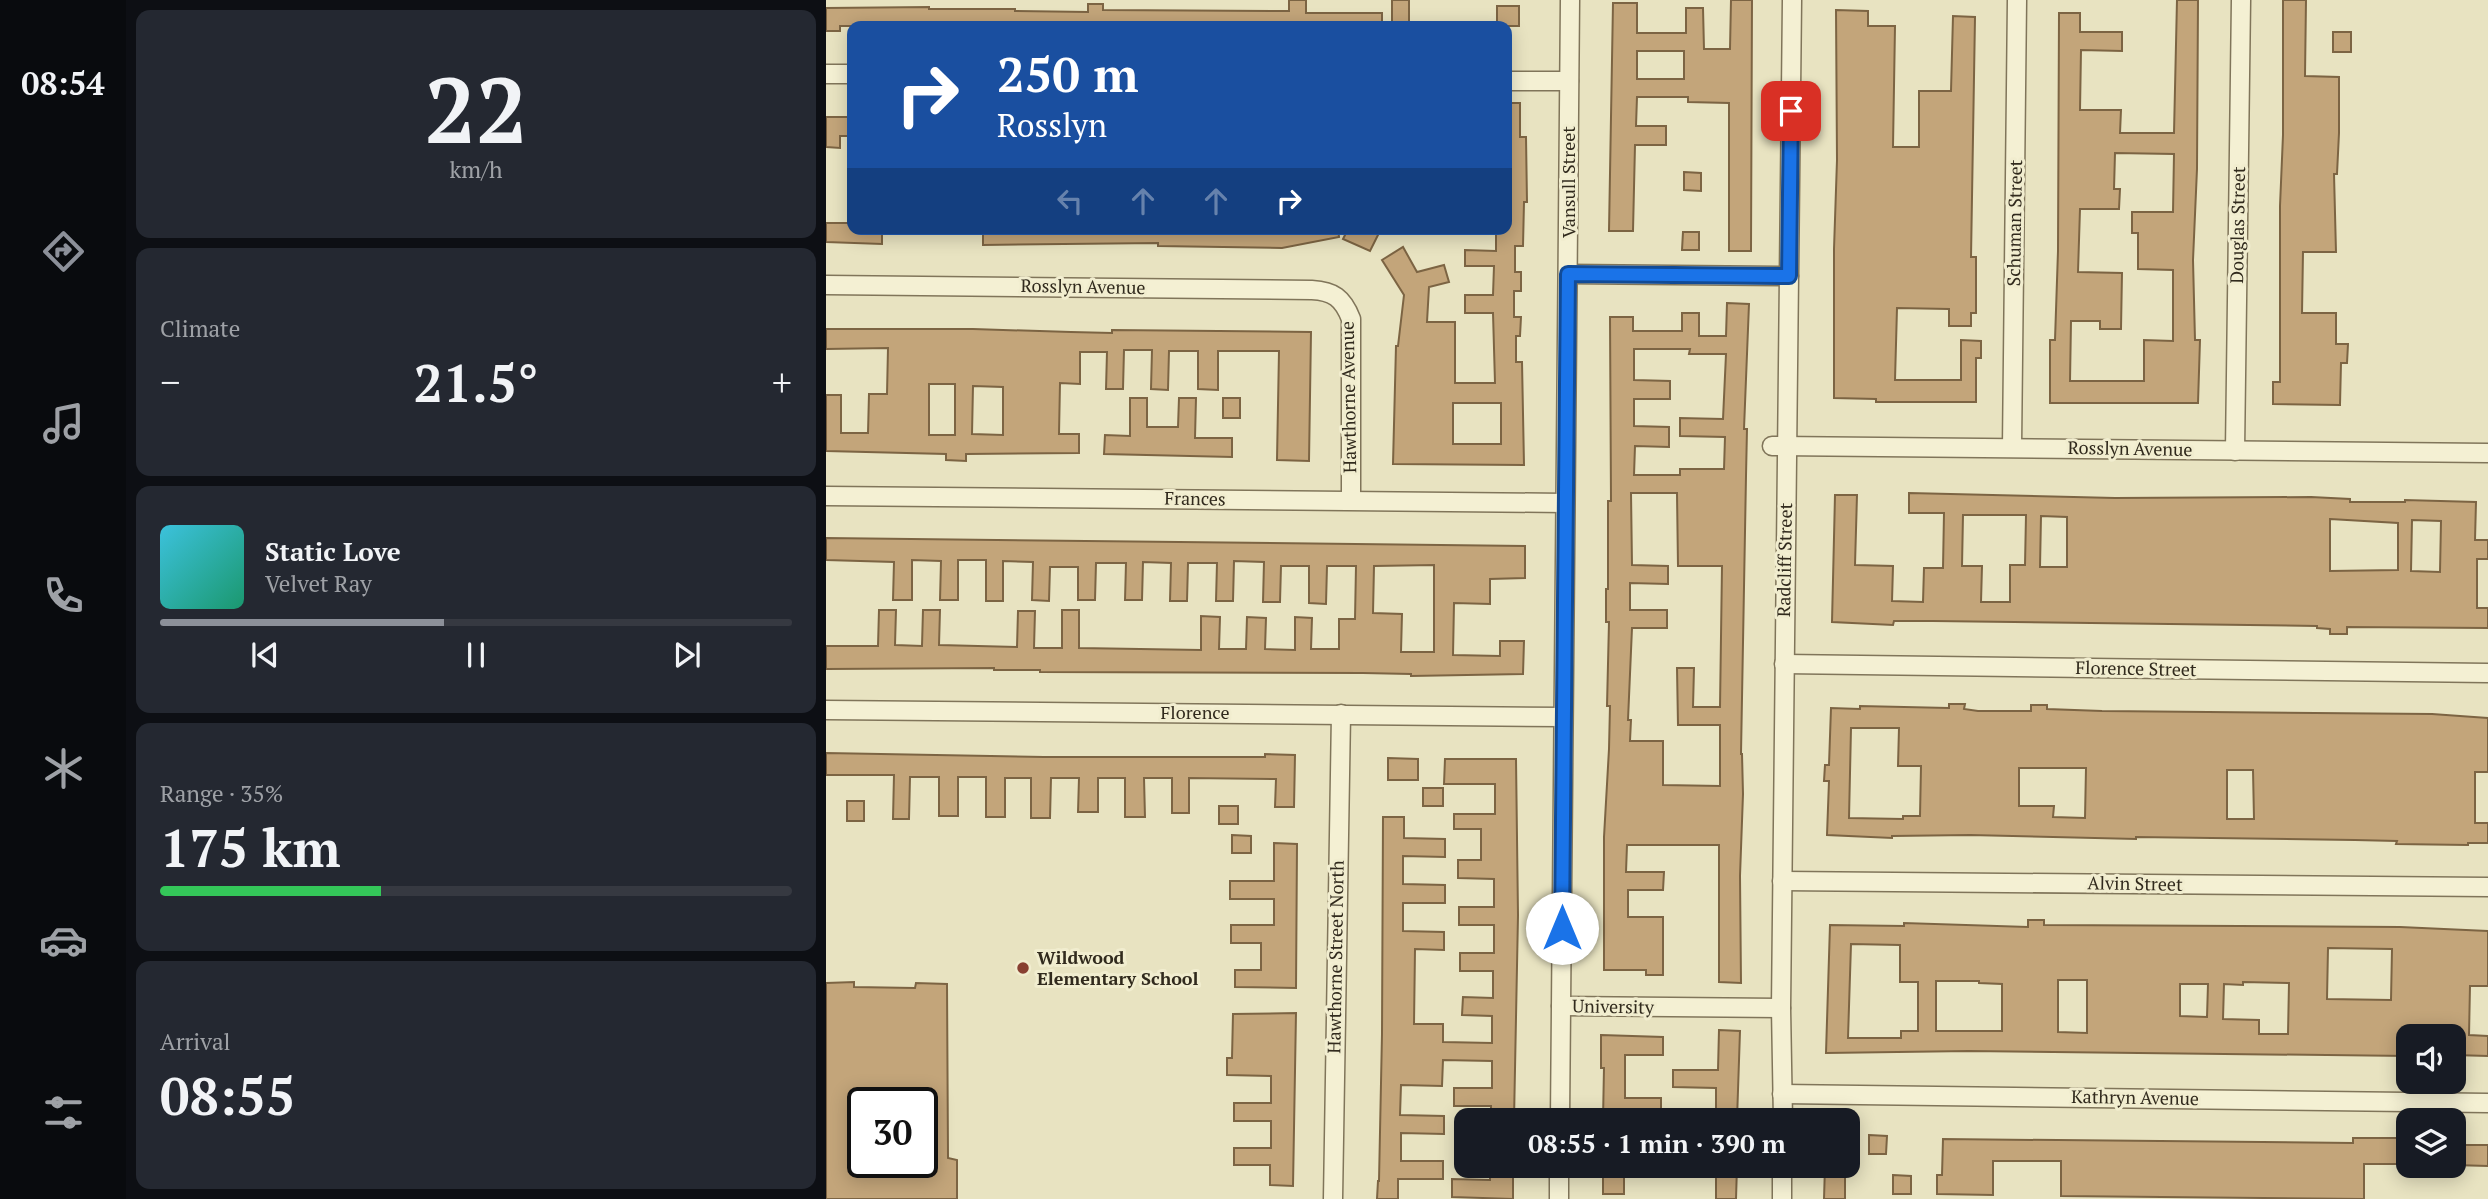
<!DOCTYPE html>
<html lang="en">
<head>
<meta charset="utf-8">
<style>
  body { margin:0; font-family:"PT Serif",serif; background:#242831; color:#f1f3f6; height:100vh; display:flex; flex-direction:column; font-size:26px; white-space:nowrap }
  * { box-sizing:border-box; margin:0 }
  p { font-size:23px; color:#9ea1a6 }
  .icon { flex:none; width:38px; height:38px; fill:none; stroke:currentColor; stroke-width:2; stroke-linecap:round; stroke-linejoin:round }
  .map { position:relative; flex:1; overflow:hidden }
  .sheet { display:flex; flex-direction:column; gap:10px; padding:10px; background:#0d0f14; width:700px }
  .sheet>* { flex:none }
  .top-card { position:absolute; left:21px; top:21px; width:665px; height:214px; border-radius:14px; box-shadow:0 4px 18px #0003; background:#1a4fa0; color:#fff; overflow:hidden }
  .buttons { position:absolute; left:1570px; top:1024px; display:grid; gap:14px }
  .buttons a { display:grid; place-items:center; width:70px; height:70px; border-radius:14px; background:#171b24; box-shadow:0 4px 18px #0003; font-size:35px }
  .speed { position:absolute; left:21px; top:1087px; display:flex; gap:14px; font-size:35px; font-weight:700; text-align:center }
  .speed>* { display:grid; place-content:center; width:91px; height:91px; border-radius:50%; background:#171b24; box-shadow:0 4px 18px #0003; line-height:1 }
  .speed .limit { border:4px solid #111; border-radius:10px; background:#fff; color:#111 }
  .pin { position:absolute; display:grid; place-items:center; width:60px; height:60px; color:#fff; margin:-30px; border-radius:14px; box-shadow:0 4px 10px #0006 }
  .me { position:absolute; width:77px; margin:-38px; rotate:0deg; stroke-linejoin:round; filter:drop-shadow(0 0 5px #0008) }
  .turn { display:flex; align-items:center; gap:24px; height:147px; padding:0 35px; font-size:32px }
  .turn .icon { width:91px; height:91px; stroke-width:2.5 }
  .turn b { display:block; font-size:49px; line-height:60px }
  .lanes { display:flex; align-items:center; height:66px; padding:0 35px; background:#0003; justify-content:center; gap:35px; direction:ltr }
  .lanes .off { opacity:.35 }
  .big { font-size:52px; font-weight:700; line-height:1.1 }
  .sheet .widget { flex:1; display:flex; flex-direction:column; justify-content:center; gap:10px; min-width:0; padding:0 24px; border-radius:14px; background:#242831 }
  .sheet .dial { align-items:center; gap:0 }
  .dial b { font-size:91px; line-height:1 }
  .song { display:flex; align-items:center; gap:21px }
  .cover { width:84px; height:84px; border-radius:10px; background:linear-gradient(135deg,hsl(190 70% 55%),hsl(160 70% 35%)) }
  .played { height:7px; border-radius:4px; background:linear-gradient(90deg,#8c9099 45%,#363941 45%) }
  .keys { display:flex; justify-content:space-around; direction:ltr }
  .heat { display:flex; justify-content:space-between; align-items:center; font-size:38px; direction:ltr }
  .charge { height:10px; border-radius:5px; background:linear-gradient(90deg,#34c759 35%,#363941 0) }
  .trip { position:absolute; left:628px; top:1108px; width:406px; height:70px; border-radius:14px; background:#171b24; box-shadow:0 4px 18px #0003; font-weight:700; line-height:70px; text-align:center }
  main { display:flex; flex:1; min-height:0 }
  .tab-bar { display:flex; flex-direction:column; width:126px; justify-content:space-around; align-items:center; background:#090b0e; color:#9ea1a6 }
  .tab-bar .icon { width:49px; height:49px }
  .tab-bar .selected { color:#8c9099 }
  .tab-bar b { font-size:32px; color:#f1f3f6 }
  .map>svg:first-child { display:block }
  .building { fill:#c3a57a; stroke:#7c6443; stroke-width:2; fill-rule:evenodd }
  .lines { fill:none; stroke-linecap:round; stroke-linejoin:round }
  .street-casing { stroke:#80755a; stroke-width:21 }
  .street { stroke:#f4f0d3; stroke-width:18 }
  .route-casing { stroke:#114b97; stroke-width:18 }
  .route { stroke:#1a73e8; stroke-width:12 }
  .poi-dot { fill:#884031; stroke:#f1edcf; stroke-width:2.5 }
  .labels { text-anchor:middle; stroke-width:6; stroke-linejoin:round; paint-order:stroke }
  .street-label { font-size:18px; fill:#312a1d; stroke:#f1edcf }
  .poi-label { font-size:18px; font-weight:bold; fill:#312a1d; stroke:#f1edcf; text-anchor:start }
</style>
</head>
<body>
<main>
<nav class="tab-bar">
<b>08:54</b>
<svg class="icon selected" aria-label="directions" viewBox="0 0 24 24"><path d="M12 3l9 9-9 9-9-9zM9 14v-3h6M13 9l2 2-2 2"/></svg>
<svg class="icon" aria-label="music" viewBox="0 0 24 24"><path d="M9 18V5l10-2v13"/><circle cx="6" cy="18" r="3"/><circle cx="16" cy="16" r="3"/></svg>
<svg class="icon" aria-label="phone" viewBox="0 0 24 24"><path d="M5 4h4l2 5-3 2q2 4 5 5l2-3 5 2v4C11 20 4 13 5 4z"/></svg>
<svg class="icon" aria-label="climate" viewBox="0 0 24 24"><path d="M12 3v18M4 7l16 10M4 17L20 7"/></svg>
<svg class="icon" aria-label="car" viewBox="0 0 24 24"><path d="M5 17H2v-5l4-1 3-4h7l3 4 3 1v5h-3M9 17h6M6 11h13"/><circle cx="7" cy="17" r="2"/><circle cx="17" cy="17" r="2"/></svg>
<svg class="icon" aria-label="filters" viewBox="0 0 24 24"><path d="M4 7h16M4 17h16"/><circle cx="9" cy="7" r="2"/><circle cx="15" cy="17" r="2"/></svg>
</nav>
<section class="sheet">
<div class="widget dial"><b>22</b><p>km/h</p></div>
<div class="widget"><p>Climate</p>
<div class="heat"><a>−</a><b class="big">21.5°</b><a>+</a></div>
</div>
<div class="widget">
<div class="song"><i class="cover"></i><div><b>Static Love</b><p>Velvet Ray</p></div></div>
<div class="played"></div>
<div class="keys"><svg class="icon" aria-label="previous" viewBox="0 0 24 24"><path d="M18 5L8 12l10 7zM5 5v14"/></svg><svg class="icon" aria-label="pause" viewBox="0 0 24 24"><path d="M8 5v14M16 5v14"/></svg><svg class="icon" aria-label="next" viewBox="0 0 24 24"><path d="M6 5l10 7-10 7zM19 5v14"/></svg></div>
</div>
<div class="widget"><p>Range · 35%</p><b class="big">175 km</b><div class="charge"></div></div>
<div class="widget"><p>Arrival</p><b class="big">08:55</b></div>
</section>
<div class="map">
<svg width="1662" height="1199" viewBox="0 0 1662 1199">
  <rect width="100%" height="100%" fill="#e8e3c1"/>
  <g class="building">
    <polygon points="463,0 480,0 480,13 556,13 556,26 14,26 14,31 0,31 0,8 103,7 103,9 189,9 189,11 262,12 262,4 277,4 277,10 463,11"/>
    <rect x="566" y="0" width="17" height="26"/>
    <path d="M 905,0 L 926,0 L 925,251 L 903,251 L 903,103 L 862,102 L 862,97 L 811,97 L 810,126 L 840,126 L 840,145 L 809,145 L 807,231 L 783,231 L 787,3 L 811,3 L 811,33 L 860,33 L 860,8 L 877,8 L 878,49 L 904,49 ZM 811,51 L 858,51 L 858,79 L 811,79 Z"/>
    <path d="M 1351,0 L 1372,0 L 1371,169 L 1367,260 L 1369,340 L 1374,340 L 1372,403 L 1224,403 L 1224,340 L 1229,340 L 1232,251 L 1233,13 L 1254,13 L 1254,32 L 1296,32 L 1296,51 L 1255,50 L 1254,110 L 1295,110 L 1294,133 L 1348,133 ZM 1289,153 L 1348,154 L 1347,212 L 1306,212 L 1306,233 L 1312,233 L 1312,269 L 1347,270 L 1347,341 L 1318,340 L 1318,381 L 1244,381 L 1245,321 L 1274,321 L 1274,329 L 1295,329 L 1296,273 L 1252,272 L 1254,209 L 1293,209 L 1294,189 L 1288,189 Z"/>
    <polygon points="1457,0 1480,0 1479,76 1513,77 1513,133 1511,174 1508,174 1510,252 1477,252 1476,313 1510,313 1510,344 1522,344 1521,363 1515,363 1514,405 1447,404 1447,382 1454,382 1454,206 1457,135"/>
    <rect x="671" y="6" width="22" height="20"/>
    <polygon points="1010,10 1042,11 1042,26 1069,26 1067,147 1093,147 1093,91 1125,91 1127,16 1149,17 1145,257 1150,257 1150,313 1145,313 1145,326 1123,326 1123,309 1071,308 1069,380 1135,380 1135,340 1155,341 1155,358 1150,358 1150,402 1050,402 1050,399 1008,398 1008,249 1011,160"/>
    <rect x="1507" y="32" width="18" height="20"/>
    <path d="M 681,103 L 694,103 L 694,137 L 700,137 L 701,202 L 698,202 L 697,246 L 689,246 L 689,272 L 695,272 L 695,291 L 688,291 L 688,317 L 695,317 L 694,336 L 690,336 L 690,362 L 696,362 L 698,465 L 567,464 L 570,346 L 572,346 L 578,295 L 556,260 L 577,247 L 591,272 L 618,265 L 623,282 L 603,287 L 601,322 L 629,322 L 629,383 L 669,383 L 667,313 L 639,313 L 639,295 L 667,295 L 668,266 L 639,266 L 639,250 L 670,251 L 670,229 L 681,229 ZM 627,403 L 675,403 L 675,444 L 627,444 Z"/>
    <polygon points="0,117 26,117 26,136 14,136 14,148 0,147"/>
    <polygon points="858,172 875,173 875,191 858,190"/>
    <polygon points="0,223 26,223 26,229 56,229 56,244 0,242"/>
    <polygon points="157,229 512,229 513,237 456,248 332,246 332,243 157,245"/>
    <polygon points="522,229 555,229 544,251 517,239"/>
    <polygon points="857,232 873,232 873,250 856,250"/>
    <path d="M 901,303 L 923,304 L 918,429 L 921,429 L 920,476 L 915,754 L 916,754 L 917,794 L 914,876 L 915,983 L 893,982 L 893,845 L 801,845 L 800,872 L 838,872 L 837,890 L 802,890 L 802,917 L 837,917 L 837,975 L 820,975 L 820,970 L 778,970 L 778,837 L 783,749 L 784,706 L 781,706 L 783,622 L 780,622 L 780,589 L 782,589 L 782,501 L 785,501 L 784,317 L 807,317 L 807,331 L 856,331 L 856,313 L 873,313 L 873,336 L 900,336 ZM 808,349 L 864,349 L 863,354 L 900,354 L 897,419 L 854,418 L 854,436 L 899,437 L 898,469 L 854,469 L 854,475 L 808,475 L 809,446 L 843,447 L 843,427 L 808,426 L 808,399 L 844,399 L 844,381 L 808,380 ZM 805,493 L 851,493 L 852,566 L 896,566 L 894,707 L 867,707 L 868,668 L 851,668 L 852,725 L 894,725 L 894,786 L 837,785 L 837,741 L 804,741 L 805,720 L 802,720 L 806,628 L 841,628 L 841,610 L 804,610 L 804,583 L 842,584 L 842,566 L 806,565 Z"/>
    <path d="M 0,329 L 147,329 L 245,332 L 286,333 L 286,330 L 485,332 L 483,461 L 451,460 L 453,351 L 392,351 L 392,390 L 372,389 L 372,351 L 343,351 L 342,390 L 325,389 L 326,350 L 298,350 L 297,389 L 280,389 L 281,352 L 254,352 L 254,384 L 234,383 L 233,434 L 253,434 L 253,453 L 140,454 L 140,461 L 120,460 L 120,454 L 0,451 L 0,395 L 15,395 L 15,433 L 42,433 L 43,394 L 61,394 L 62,348 L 0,349 ZM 103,384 L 129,384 L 129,435 L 103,435 ZM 147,386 L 177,387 L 177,435 L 146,434 Z"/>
    <polygon points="304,398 321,398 321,427 352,427 353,398 370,398 369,438 406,438 406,457 278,454 279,435 304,436"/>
    <rect x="397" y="398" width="17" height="20"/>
    <path d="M 1083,493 L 1289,498 L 1485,497 L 1524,499 L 1524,502 L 1579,502 L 1579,500 L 1650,502 L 1649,540 L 1662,540 L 1662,559 L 1651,559 L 1651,608 L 1662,608 L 1662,628 L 1521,627 L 1521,634 L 1504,634 L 1504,629 L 1491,628 L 1491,626 L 1107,621 L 1068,621 L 1067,625 L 1006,622 L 1009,495 L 1031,495 L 1029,565 L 1067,566 L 1066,601 L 1097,602 L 1098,568 L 1117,568 L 1118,513 L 1083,513 ZM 1137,515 L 1200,515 L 1199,565 L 1184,565 L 1184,602 L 1155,602 L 1156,566 L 1136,566 ZM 1215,516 L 1241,517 L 1241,567 L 1214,567 ZM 1504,519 L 1572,523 L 1572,570 L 1504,571 ZM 1586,520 L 1615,521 L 1614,572 L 1585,571 Z"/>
    <path d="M 0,538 L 699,546 L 699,578 L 664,579 L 664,604 L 628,603 L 627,655 L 674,656 L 674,641 L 698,641 L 697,674 L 585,676 L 585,674 L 537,673 L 214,672 L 214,670 L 168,670 L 168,668 L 0,669 L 0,646 L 52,646 L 53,610 L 70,610 L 69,645 L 96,646 L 97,610 L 114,610 L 113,645 L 191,647 L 192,611 L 209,611 L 208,648 L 236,648 L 236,610 L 253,610 L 253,648 L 375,650 L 375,616 L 394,617 L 393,649 L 420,649 L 421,617 L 440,618 L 439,649 L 469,650 L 469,617 L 486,618 L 485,649 L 513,649 L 513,619 L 529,619 L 530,566 L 501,566 L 500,604 L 483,603 L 483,566 L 455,566 L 454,602 L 437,602 L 438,562 L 408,561 L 407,601 L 390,601 L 391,563 L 362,563 L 361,601 L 344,601 L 345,563 L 317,562 L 316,600 L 299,600 L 300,563 L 270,563 L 269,600 L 252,600 L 252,567 L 224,567 L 223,601 L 206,600 L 207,562 L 177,561 L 177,601 L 160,601 L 160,560 L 132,560 L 132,600 L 114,600 L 115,561 L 86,560 L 86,600 L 67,600 L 68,562 L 0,560 ZM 608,565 L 608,652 L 575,652 L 576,614 L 547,613 L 548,566 Z"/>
    <path d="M 1123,704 L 1139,704 L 1138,709 L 1152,711 L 1205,711 L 1205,705 L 1221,705 L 1221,709 L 1276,711 L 1606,714 L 1662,718 L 1662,772 L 1649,772 L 1649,823 L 1662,823 L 1662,843 L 1642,843 L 1642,845 L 1570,844 L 1571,841 L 1529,840 L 1310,837 L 1310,839 L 1144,835 L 1066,836 L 1066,838 L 1001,835 L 1003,781 L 998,781 L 999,765 L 1003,765 L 1005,708 L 1034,709 L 1034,706 L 1123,708 ZM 1025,728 L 1073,728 L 1072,766 L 1095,766 L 1094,816 L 1077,816 L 1077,819 L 1023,818 ZM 1193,768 L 1260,768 L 1259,818 L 1227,817 L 1228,806 L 1193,806 ZM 1401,770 L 1427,770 L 1428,819 L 1401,819 Z"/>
    <polygon points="0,753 218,757 439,757 439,754 469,755 468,807 449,807 450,779 363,778 363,813 346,813 346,778 318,778 319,817 299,817 299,778 272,778 272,812 252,812 253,778 225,778 224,818 205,818 205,778 179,778 179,817 160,817 160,777 132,777 132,816 113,816 113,777 84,777 83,819 67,819 68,775 0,775"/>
    <polygon points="562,758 592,759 592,780 562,780"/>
    <polygon points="619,759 690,759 692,915 688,1120 665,1120 665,1106 628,1106 628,1088 666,1088 666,1061 617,1060 616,1086 575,1085 574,1115 618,1116 618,1134 575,1133 575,1161 617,1161 617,1179 572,1179 572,1199 551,1199 552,1181 553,1181 556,1034 557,817 578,817 578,838 619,839 619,857 577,856 577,884 619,885 619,903 577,903 577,931 618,932 618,950 589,949 588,1024 617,1024 617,1042 666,1043 666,1016 636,1015 637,997 667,998 667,971 634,971 634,953 668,953 668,925 633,925 633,907 668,907 668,879 632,878 632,860 655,860 655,829 628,829 628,814 669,814 669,784 618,784"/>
    <rect x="597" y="788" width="20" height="18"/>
    <rect x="21" y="801" width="17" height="20"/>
    <rect x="393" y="806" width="19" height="18"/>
    <polygon points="406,835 425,836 425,853 406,853"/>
    <polygon points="448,843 471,844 470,988 409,987 409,970 435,970 435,943 405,943 405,925 448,925 448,899 404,899 404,881 448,881"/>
    <path d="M 1202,920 L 1218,920 L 1218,925 L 1574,927 L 1662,931 L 1662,986 L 1644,986 L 1643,1035 L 1662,1036 L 1662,1056 L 1628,1055 L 1628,1036 L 1582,1036 L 1582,1056 L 1143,1051 L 1000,1053 L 1004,925 L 1078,926 L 1078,923 L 1202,927 ZM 1025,944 L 1074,945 L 1074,982 L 1092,982 L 1092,1031 L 1075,1031 L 1075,1038 L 1022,1038 ZM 1502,948 L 1566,949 L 1565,1000 L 1501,999 ZM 1232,980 L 1261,980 L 1261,1033 L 1232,1032 ZM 1110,981 L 1153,981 L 1153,983 L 1176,984 L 1176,1031 L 1110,1031 ZM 1417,982 L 1463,983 L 1462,1034 L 1433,1034 L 1433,1020 L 1397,1019 L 1398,984 L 1417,985 ZM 1354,984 L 1382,984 L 1381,1017 L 1354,1016 Z"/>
    <path d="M 28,982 L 28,987 L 89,988 L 90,983 L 121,984 L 122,1158 L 131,1160 L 131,1199 L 0,1199 L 0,983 ZM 37,1102 L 96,1102 L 96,1162 L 37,1162 Z"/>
    <polygon points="470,1013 467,1186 444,1185 444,1165 408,1165 408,1148 445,1148 445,1121 408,1121 408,1103 445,1103 445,1076 401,1075 401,1058 406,1058 407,1014"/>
    <polygon points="893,1030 914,1031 911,1120 890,1120 890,1088 847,1087 847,1070 892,1070"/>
    <polygon points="775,1035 837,1037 837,1055 799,1055 799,1098 835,1098 835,1116 798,1116 798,1120 777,1120 778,1068 775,1068"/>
    <polygon points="1043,1135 1061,1136 1060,1154 1043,1154"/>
    <polygon points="1527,1138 1582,1138 1582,1164 1538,1164 1538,1199 1235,1196 1235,1161 1167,1161 1167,1195 1111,1194 1111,1175 1116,1175 1117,1139 1527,1143"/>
    <polygon points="1628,1145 1662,1145 1662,1166 1628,1165"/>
    <polygon points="664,1166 687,1166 687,1199 626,1197 626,1179 664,1180"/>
    <rect x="777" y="1166" width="21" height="28"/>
    <polygon points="890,1166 911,1166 910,1199 890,1199"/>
    <polygon points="999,1166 1019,1166 1019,1199 998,1199"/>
    <polygon points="1067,1175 1085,1176 1085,1194 1067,1194"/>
  </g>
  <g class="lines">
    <g class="street-casing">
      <g id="street">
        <polyline points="0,74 26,74"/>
        <polyline points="681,81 743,81"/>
        <polyline points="742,274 963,276"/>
        <path d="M 0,285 L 486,290 C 507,291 517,298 525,319 L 525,500"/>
        <polyline points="946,446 1662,453"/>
        <polyline points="1186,447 1191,0"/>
        <polyline points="1409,451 1415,0"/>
        <polyline points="0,496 739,503"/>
        <polyline points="958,664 1662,673"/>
        <polyline points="0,710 737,717"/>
        <polyline points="956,881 1662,887"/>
        <polyline points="735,1006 955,1008"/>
        <polyline points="956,1094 1662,1103"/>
        <polyline points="734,1120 744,0"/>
        <polyline points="957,1120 955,1008 966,0"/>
        <polyline points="507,1199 515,714"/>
        <polyline points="733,1199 733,1166"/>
        <polyline points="956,1199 956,1166"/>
      </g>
    </g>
    <use href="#street" class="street"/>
  </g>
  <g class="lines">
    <g class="route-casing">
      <polyline id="route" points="736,928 742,274 963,276 965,111"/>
    </g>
    <use href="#route" class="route"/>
  </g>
  <circle class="poi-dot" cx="197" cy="968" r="7"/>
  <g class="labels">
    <g class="street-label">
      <text transform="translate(743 182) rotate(-90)" y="6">Vansull Street</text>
      <text transform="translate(1189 223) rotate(-89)" y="6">Schuman Street</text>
      <text transform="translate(1412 225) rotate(-89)" y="6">Douglas Street</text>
      <text transform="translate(257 287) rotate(1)" y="6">Rosslyn Avenue</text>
      <text transform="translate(523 397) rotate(-91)" y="6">Hawthorne Avenue</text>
      <text transform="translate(1304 449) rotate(1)" y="6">Rosslyn Avenue</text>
      <text transform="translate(369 499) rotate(1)" y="6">Frances</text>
      <text transform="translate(959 560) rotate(-89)" y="6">Radcliff Street</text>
      <text transform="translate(1310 669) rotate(1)" y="6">Florence Street</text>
      <text x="369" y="719">Florence</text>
      <text transform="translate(1309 884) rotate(1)" y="6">Alvin Street</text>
      <text transform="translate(510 957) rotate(-89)" y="6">Hawthorne Street North</text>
      <text transform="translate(787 1007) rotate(1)" y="6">University</text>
      <text transform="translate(1309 1098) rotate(1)" y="6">Kathryn Avenue</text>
    </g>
    <g class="poi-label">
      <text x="211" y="964">Wildwood<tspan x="211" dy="21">Elementary School</tspan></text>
    </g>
  </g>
</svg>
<div class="buttons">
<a><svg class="icon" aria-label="sound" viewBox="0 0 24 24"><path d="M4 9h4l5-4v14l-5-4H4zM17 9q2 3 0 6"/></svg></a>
<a><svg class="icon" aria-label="layers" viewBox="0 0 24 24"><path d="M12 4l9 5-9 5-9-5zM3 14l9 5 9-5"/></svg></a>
</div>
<div class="speed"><div class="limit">30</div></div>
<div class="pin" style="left:965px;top:111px;background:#d93025"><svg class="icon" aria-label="arrive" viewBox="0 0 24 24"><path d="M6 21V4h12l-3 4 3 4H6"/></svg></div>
<svg class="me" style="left:736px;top:928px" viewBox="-20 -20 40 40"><circle r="19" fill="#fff"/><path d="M0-13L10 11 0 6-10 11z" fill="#1a73e8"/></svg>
<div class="trip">08:55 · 1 min · 390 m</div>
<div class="top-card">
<div class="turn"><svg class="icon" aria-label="right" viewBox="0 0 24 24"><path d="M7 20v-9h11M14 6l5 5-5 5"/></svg><div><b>250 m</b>Rosslyn</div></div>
<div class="lanes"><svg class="icon off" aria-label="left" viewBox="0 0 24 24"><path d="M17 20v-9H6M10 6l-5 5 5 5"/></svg><svg class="icon off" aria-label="ahead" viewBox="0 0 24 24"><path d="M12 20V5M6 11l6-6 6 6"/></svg><svg class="icon off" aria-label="ahead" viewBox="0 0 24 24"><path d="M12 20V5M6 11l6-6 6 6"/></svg><svg class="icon" aria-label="right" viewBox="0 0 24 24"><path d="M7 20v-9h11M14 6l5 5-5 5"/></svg></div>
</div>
</div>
</main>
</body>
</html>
